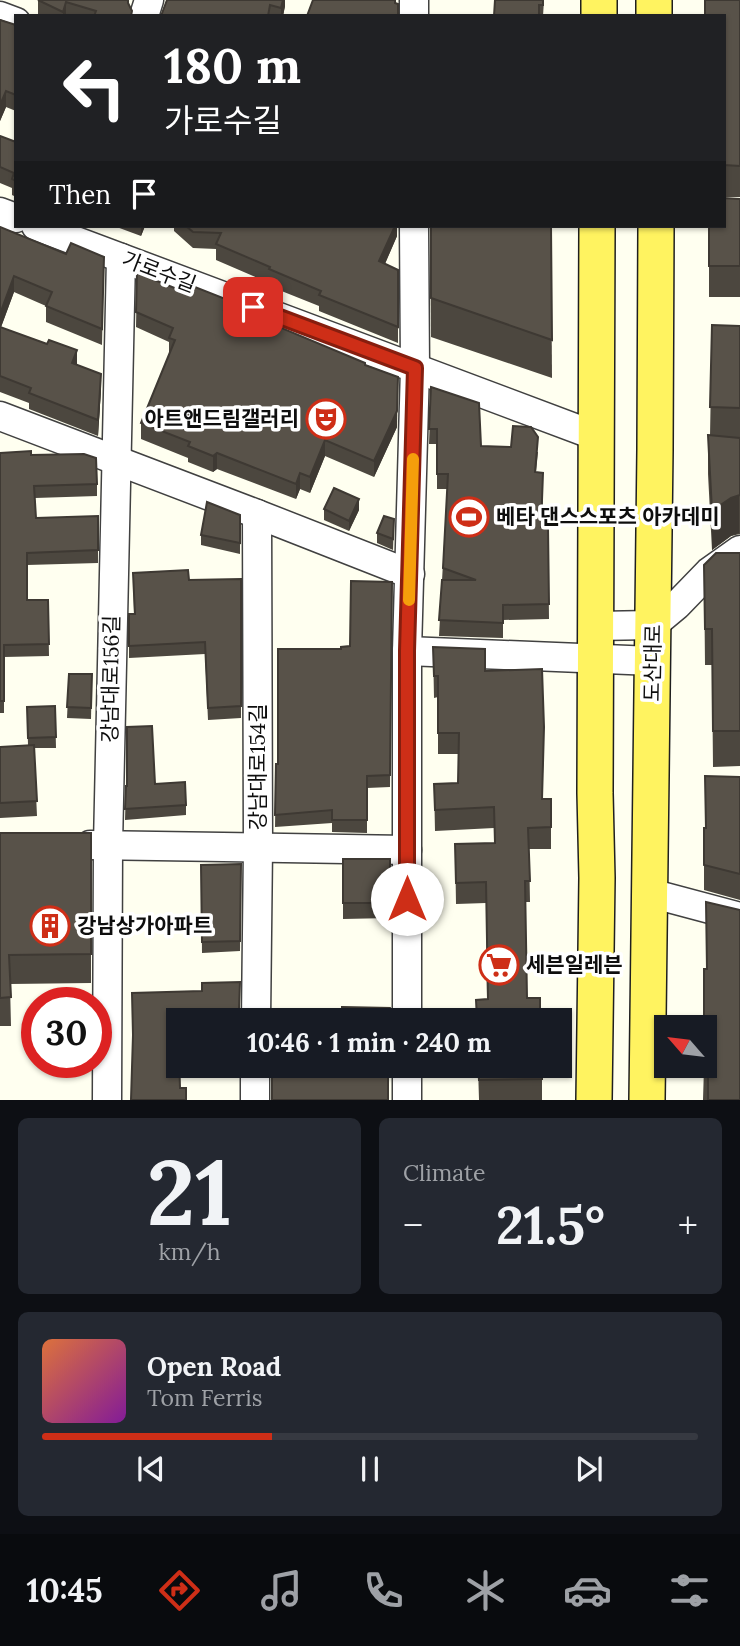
<!DOCTYPE html>
<html lang="en">
<head>
<meta charset="utf-8">
<style>
  body { margin:0; font-family:Lora,"Noto Sans KR",serif; background:#242831; color:#f1f3f6; height:100vh; display:flex; flex-direction:column; font-size:26px; white-space:nowrap }
  * { box-sizing:border-box; margin:0 }
  p { font-size:23px; color:#9ea1a6 }
  .icon { flex:none; width:38px; height:38px; fill:none; stroke:currentColor; stroke-width:2; stroke-linecap:round; stroke-linejoin:round }
  .map { position:relative; height:1100px; overflow:hidden }
  .details { display:flex; flex-direction:column; gap:18px; padding:18px; background:#0d0f14; flex:1 }
  .details>* { flex:none }
  .hud { position:absolute; left:14px; top:14px; width:712px; height:214px; border-radius:0px; box-shadow:0 2px 5px #0004; background:#202124; color:#fff; overflow:hidden }
  .needle { width:46px; rotate:298deg }
  .tools { position:absolute; left:654px; top:1015px; display:grid; gap:14px }
  .tools a { display:grid; place-items:center; width:63px; height:63px; border-radius:0px; background:#171b24; box-shadow:0 2px 5px #0004; font-size:35px }
  .speed { position:absolute; left:21px; top:987px; display:flex; gap:14px; font-size:35px; font-weight:700; text-align:center }
  .speed>* { display:grid; place-content:center; width:91px; height:91px; border-radius:50%; background:#171b24; box-shadow:0 2px 5px #0004; line-height:1 }
  .speed .limit { border:10px solid #d22; background:#fff; color:#111 }
  .pin { position:absolute; display:grid; place-items:center; width:60px; height:60px; color:#fff; margin:-30px; border-radius:14px; box-shadow:0 4px 10px #0006 }
  .me { position:absolute; width:77px; margin:-38px; rotate:0deg; stroke-linejoin:round; filter:drop-shadow(0 0 5px #0008) }
  .turn { display:flex; align-items:center; gap:24px; height:147px; padding:0 35px; font-size:32px }
  .turn .icon { width:91px; height:91px; stroke-width:2.5 }
  .turn b { display:block; font-size:49px; line-height:60px }
  .then { display:flex; align-items:center; height:66px; padding:0 35px; background:#0003; gap:14px; font-size:26px }
  .big { font-size:52px; font-weight:700; line-height:1.1 }
  .details .tile { flex:1; display:flex; flex-direction:column; justify-content:center; gap:10px; min-width:0; padding:0 24px; border-radius:10px; background:#242831 }
  .details .dial { align-items:center; gap:0 }
  .dial b { font-size:91px; line-height:1 }
  .song { display:flex; align-items:center; gap:21px }
  .cover { width:84px; height:84px; border-radius:10px; background:linear-gradient(135deg,hsl(20 70% 55%),hsl(290 70% 35%)) }
  .played { height:7px; border-radius:4px; background:linear-gradient(90deg,#ce2e17 35%,#363941 35%) }
  .keys { display:flex; justify-content:space-around; direction:ltr }
  .heat { display:flex; justify-content:space-between; align-items:center; font-size:38px; direction:ltr }
  .details .tiles { flex:1; display:grid; gap:18px; grid-template-columns:1fr 1fr }
  .tile:last-child { grid-column:span 2 }
  .trip { position:absolute; left:166px; top:1008px; width:406px; height:70px; border-radius:0px; background:#171b24; box-shadow:0 2px 5px #0004; font-weight:700; line-height:70px; text-align:center }
  .dock { display:flex; height:112px; justify-content:space-around; align-items:center; background:#090b0e; color:#9ea1a6 }
  .dock .icon { width:49px; height:49px }
  .dock .current { color:#ce2e17 }
  .dock b { font-size:32px; color:#f1f3f6 }
  .map>svg:first-child { display:block }
  .lines { fill:none; stroke-linecap:round; stroke-linejoin:round }
  .minor-casing { stroke:#414141; stroke-width:31 }
  .major-casing { stroke:#1f1f1f; stroke-width:38 }
  .minor { stroke:#fff; stroke-width:28 }
  .major { stroke:#fff360; stroke-width:35 }
  .wall { fill:#4c473f }
  .shaded-wall { fill:#3e3933 }
  .building { fill:#585249; stroke:#3e3933; stroke-width:2 }
  .route-casing { stroke:#861e0f; stroke-width:18 }
  .route { stroke:#ce2e17; stroke-width:12 }
  .slow { stroke:#f59e0b; stroke-width:12 }
  .labels { text-anchor:middle; stroke-width:7; stroke-linejoin:round; paint-order:stroke }
  .street-label { font-size:21px; fill:#0e0e0e; stroke:#fff }
  .poi-label { font-size:21px; font-weight:bold; fill:#0e0e0e; stroke:#fff; text-anchor:start }
</style>
</head>
<body>
<div class="map">
<svg width="740" height="1100" viewBox="0 0 740 1100">
  <rect width="100%" height="100%" fill="#fffff0"/>
  <g class="lines">
    <g class="minor-casing">
      <g id="minor">
        <polyline points="0,16 16,22"/>
        <polyline points="144,16 149,0"/>
        <polyline points="414,16 414,0"/>
        <polyline points="0,212 16,218"/>
        <polyline points="36,226 596,436"/>
        <polyline points="0,416 257,514 410,574"/>
        <polyline points="595,626 653,625 677,605 709,572 740,550"/>
        <polyline points="407,651 653,661"/>
        <polyline points="90,845 407,850"/>
        <polyline points="650,893 740,917"/>
        <polyline points="256,1020 258,847 257,514"/>
        <polyline points="407,1020 407,651 415,368 414,226"/>
        <polyline points="407,1066 407,1100"/>
        <polyline points="107,1100 108,845 121,258"/>
        <polyline points="255,1100 255,1066"/>
      </g>
    </g>
    <g class="major-casing">
      <g id="major">
        <polyline points="654,0 654,16"/>
        <polyline points="599,16 599,0"/>
        <polyline points="594,1100 597,878 595,793 597,226"/>
        <polyline points="647,1100 655,450 656,226"/>
      </g>
    </g>
    <use href="#minor" class="minor"/>
    <use href="#major" class="major"/>
  </g>
  <g class="wall">
    <polygon points="38,0 129,0 129,6 132,16 38,16"/>
    <polygon points="285,0 285,6 283,16 161,16"/>
    <polygon points="544,0 543,16 494,16"/>
    <polygon points="740,0 740,197 724,197 724,16"/>
    <polygon points="0,19 16,25 16,111 6,107 0,121"/>
    <polygon points="0,136 16,142 16,197 12,195 12,188 0,183"/>
    <polygon points="740,199 740,297 709,297 709,226"/>
    <polygon points="114,226 145,226 141,236"/>
    <polygon points="174,226 397,226 397,236 385,264 398,270 398,343 319,311 319,306 269,286 269,283 216,260 216,249 193,248 174,231"/>
    <polygon points="430,226 551,226 552,378 431,337"/>
    <polygon points="0,227 66,254 104,257 102,345 46,322 46,306 14,292 1,327 77,365 101,389 98,436 29,409 29,403 0,392"/>
    <polygon points="137,273 187,293 228,311 365,366 397,427 374,477 325,456 310,493 300,489 296,499 217,469 213,472 188,462 188,458 141,439 141,423 169,354 169,342 136,327"/>
    <polygon points="712,325 740,326 740,534 731,536 712,550 708,474 708,435 710,436"/>
    <polygon points="431,387 481,446 538,452 536,472 543,489 542,527 548,527 549,619 503,620 503,638 439,636 447,489 437,489 437,444 429,444"/>
    <polygon points="0,453 31,455 97,484 97,496 35,498 36,518 98,516 98,563 27,565 27,600 48,600 49,656 4,657 4,713 0,713"/>
    <polygon points="324,509 359,510 349,531 324,520"/>
    <polygon points="240,515 240,554 201,545 201,535"/>
    <polygon points="394,519 393,550 377,543 377,533"/>
    <polygon points="740,553 740,766 713,767 712,665 705,665 704,565"/>
    <polygon points="133,573 189,580 241,579 241,718 208,720 205,654 129,658 129,614 134,614"/>
    <polygon points="392,582 390,787 367,788 367,833 332,832 332,823 275,827 276,764 278,764 341,649 350,646"/>
    <polygon points="433,647 485,671 544,748 542,799 551,799 551,849 529,849 530,902 525,902 527,998 540,1020 476,1020 476,1000 487,999 486,903 456,904 455,844 495,843 494,828 435,831 434,784 458,783 458,754 438,754 438,697 434,698"/>
    <polygon points="69,674 92,674 91,719 67,718"/>
    <polygon points="55,706 56,748 34,748 37,816 0,818 0,747 28,745 27,707"/>
    <polygon points="740,777 740,900 704,890 704,828 706,828"/>
    <polygon points="155,784 186,805 186,815 125,820 126,786"/>
    <polygon points="0,833 91,833 91,983 10,984 11,1026 0,1026"/>
    <polygon points="343,859 390,859 390,918 343,919"/>
    <polygon points="241,864 240,951 202,953 201,865"/>
    <polygon points="707,969 740,1100 703,1100"/>
    <polygon points="478,1066 542,1066 542,1100 479,1100"/>
  </g>
  <g class="shaded-wall">
    <polygon points="283,0 285,0 285,6 283,16 281,16 281,8"/>
    <polygon points="66,2 66,16 63,16 63,12"/>
    <polygon points="6,91 6,107 0,121 0,105"/>
    <polygon points="141,226 145,226 141,236"/>
    <polygon points="395,226 397,226 397,236 379,277 379,261"/>
    <polygon points="14,276 14,292 0,330 0,314"/>
    <polygon points="77,350 77,366 72,363"/>
    <polygon points="101,374 101,389 98,436 98,420"/>
    <polygon points="398,377 397,427 374,477 374,461"/>
    <polygon points="325,440 325,456 310,493 310,477"/>
    <polygon points="217,453 217,469 213,472 213,456"/>
    <polygon points="300,473 300,489 296,499 296,484"/>
    <polygon points="739,495 739,533 731,536 712,550 712,511 731,498"/>
    <polygon points="359,499 359,510 349,531 349,521"/>
  </g>
  <g class="building">
    <polygon points="38,0 128,0 128,3 132,11 131,16 94,16 96,11 66,2 63,12"/>
    <polygon points="167,0 283,0 281,8 270,5 268,16 161,16"/>
    <polygon points="313,0 395,0 395,3 398,4 398,16 307,16"/>
    <polygon points="495,0 543,0 543,5 539,5 539,16 494,16"/>
    <polygon points="705,0 740,0 740,166 724,165 724,16 705,16"/>
    <polygon points="0,20 16,25 16,95 6,91 0,105"/>
    <polygon points="0,136 16,142 16,181 12,179 14,173 0,167"/>
    <polygon points="724,198 740,199 740,266 709,266 709,226 724,226"/>
    <polygon points="186,226 395,226 379,261 398,270 398,327 319,295 321,291 269,269 270,267 216,244 221,233 193,232"/>
    <polygon points="431,226 551,226 552,340 431,298"/>
    <polygon points="0,227 66,254 71,243 104,257 102,329 46,306 52,292 14,276 0,314"/>
    <polygon points="137,273 187,293 190,285 228,300 224,310 276,330 277,326 365,363 365,365 398,377 397,411 374,461 325,440 310,477 300,473 296,484 217,453 213,456 188,446 190,442 141,423 175,340 169,338 173,328 136,312"/>
    <polygon points="712,325 740,326 740,408 710,407"/>
    <polygon points="0,327 47,344 49,340 77,350 72,363 101,374 98,420 29,393 31,388 0,376"/>
    <polygon points="431,387 479,403 481,446 511,447 513,426 531,427 538,437 535,472 543,473 541,527 548,527 549,604 503,605 503,623 439,620 442,580 476,580 443,568 448,474 437,474 437,429 429,429"/>
    <polygon points="708,435 740,438 740,495 731,498 712,511"/>
    <polygon points="31,451 31,455 84,454 96,458 97,484 34,486 36,518 98,516 98,550 27,553 27,600 48,600 49,644 4,645 4,701 0,701 0,453"/>
    <polygon points="334,488 359,499 349,521 324,509"/>
    <polygon points="207,502 240,515 240,543 201,535"/>
    <polygon points="384,516 394,519 393,539 377,533"/>
    <polygon points="716,553 740,553 740,731 713,731 712,629 705,629 704,565"/>
    <polygon points="188,570 189,580 241,579 241,706 208,708 205,642 129,646 129,614 135,614 133,573"/>
    <polygon points="351,581 392,582 390,775 367,776 367,820 332,820 332,810 275,815 276,764 278,764 278,649 341,649 341,647 350,646"/>
    <polygon points="433,647 485,649 485,671 542,669 544,727 542,799 551,799 551,827 528,828 530,881 525,881 527,998 540,998 540,1020 477,1020 476,1000 488,999 486,882 456,883 455,844 495,843 494,807 435,810 434,784 458,783 459,733 438,733 438,676 434,676"/>
    <polygon points="69,674 92,674 91,708 67,707"/>
    <polygon points="55,706 56,737 28,738 27,707"/>
    <polygon points="152,726 155,784 185,782 186,805 125,809 126,786 127,786 127,727"/>
    <polygon points="34,745 37,801 0,803 0,747"/>
    <polygon points="705,776 740,777 740,874 704,865 704,828 706,828"/>
    <polygon points="0,833 91,833 91,954 9,955 11,997 0,998"/>
    <rect x="343" y="859" width="47" height="44"/>
    <polygon points="241,864 240,941 202,942 201,865"/>
    <polygon points="706,902 740,910 740,1100 708,1100 708,1077 703,1077 703,1066 705,1066 705,1027 704,1027 704,969 707,969"/>
    <polygon points="240,982 239,1009 241,1016 245,1020 178,1020 180,1088 186,1088 186,1100 131,1100 133,1035 132,993 202,991 202,983"/>
    <polygon points="342,1007 390,1008 394,1017 394,1020 342,1020"/>
    <rect x="272" y="1066" width="116" height="34"/>
    <polygon points="478,1066 542,1066 542,1079 479,1080"/>
  </g>
  <g class="lines">
    <g class="route-casing">
      <polyline id="route" points="253,307 415,368 407,651 407,899"/>
    </g>
    <use href="#route" class="route"/>
    <polyline class="slow" points="409,600 413,459"/>
  </g>
  <defs>
    <g id="theatre-ring" transform="scale(2.0125)"><circle r="9.5" fill="#fff" stroke="#ce2e17" stroke-width="1.5"/><path d="M-5-5.5Q0-4 5-5.5V0Q5 5 0 6Q-5 5-5 0ZM-3.3-2.5H-1v1.5H-3.3ZM1-2.5H3.3v1.5H1ZM-2.8 1Q0 5.5 2.8 1Z" fill="#ce2e17"/></g>
    <g id="stadium-ring" transform="scale(2.0125)"><circle r="9.5" fill="#fff" stroke="#ce2e17" stroke-width="1.5"/><path d="M0-5a6.5 5 0 1 0 0 10a6.5 5 0 1 0 0-10ZM-3.5-1.8h7v3.6h-7Z" fill="#ce2e17"/></g>
    <g id="building-ring" transform="scale(2.0125)"><circle r="9.5" fill="#fff" stroke="#ce2e17" stroke-width="1.5"/><path d="M-4-6H4V6H1V3H-1V6H-4ZM-2.5-4.3h1.7v1.8h-1.7ZM.8-4.3h1.7v1.8H.8ZM-2.5-1h1.7V.8h-1.7ZM.8-1h1.7V.8H.8Z" fill="#ce2e17"/></g>
    <g id="supermarket-ring" transform="scale(2.0125)"><circle r="9.5" fill="#fff" stroke="#ce2e17" stroke-width="1.5"/><path d="M-6-5.5h2.5l.6 2H6L4.5 2H-2.5L-4.4-4H-6ZM-1.5 3.2a1.3 1.3 0 1 0 .1 0ZM3 3.2a1.3 1.3 0 1 0 .1 0Z" fill="#ce2e17"/></g>
  </defs>
  <g fill-rule="evenodd">
    <use href="#theatre-ring" x="326" y="419"/>
    <use href="#stadium-ring" x="469" y="517"/>
    <use href="#building-ring" x="50" y="926"/>
    <use href="#supermarket-ring" x="499" y="965"/>
  </g>
  <g class="labels">
    <g class="street-label">
      <text transform="translate(159 272) rotate(21)" y="7">가로수길</text>
      <text transform="translate(653 663) rotate(-89)" y="7">도산대로</text>
      <text transform="translate(111 679) rotate(-89)" y="7">강남대로156길</text>
      <text transform="translate(258 767) rotate(-90)" y="7">강남대로154길</text>
    </g>
    <g class="poi-label">
      <text x="299" y="426" text-anchor="end">아트앤드림갤러리</text>
      <text x="496" y="524">베타 댄스스포츠 아카데미</text>
      <text x="77" y="933">강남상가아파트</text>
      <text x="526" y="972">세븐일레븐</text>
    </g>
  </g>
</svg>
<div class="tools">
<a><svg class="needle" viewBox="-14 -14 28 28"><path d="M0-13l5 13h-10z" fill="#e53935"/><path d="M0 13l5-13h-10z" fill="#9ea1a6"/></svg></a>
</div>
<div class="speed"><div class="limit">30</div></div>
<div class="pin" style="left:253px;top:307px;background:#d93025"><svg class="icon" aria-label="arrive" viewBox="0 0 24 24"><path d="M6 21V4h12l-3 4 3 4H6"/></svg></div>
<svg class="me" style="left:407px;top:899px" viewBox="-20 -20 40 40"><circle r="19" fill="#fff"/><path d="M0-13L10 11 0 6-10 11z" fill="#ce2e17"/></svg>
<div class="trip">10:46 · 1 min · 240 m</div>
<div class="hud">
<div class="turn"><svg class="icon" aria-label="left" viewBox="0 0 24 24"><path d="M17 20v-9H6M10 6l-5 5 5 5"/></svg><div><b>180 m</b>가로수길</div></div>
<div class="then">Then<svg class="icon" aria-label="arrive" viewBox="0 0 24 24"><path d="M6 21V4h12l-3 4 3 4H6"/></svg></div>
</div>
</div>
<section class="details">
<div class="tiles">
<div class="tile dial"><b>21</b><p>km/h</p></div>
<div class="tile"><p>Climate</p>
<div class="heat"><a>−</a><b class="big">21.5°</b><a>+</a></div>
</div>
<div class="tile">
<div class="song"><i class="cover"></i><div><b>Open Road</b><p>Tom Ferris</p></div></div>
<div class="played"></div>
<div class="keys"><svg class="icon" aria-label="previous" viewBox="0 0 24 24"><path d="M18 5L8 12l10 7zM5 5v14"/></svg><svg class="icon" aria-label="pause" viewBox="0 0 24 24"><path d="M8 5v14M16 5v14"/></svg><svg class="icon" aria-label="next" viewBox="0 0 24 24"><path d="M6 5l10 7-10 7zM19 5v14"/></svg></div>
</div>
</div>
</section>
<nav class="dock">
<b>10:45</b>
<svg class="icon current" aria-label="directions" viewBox="0 0 24 24"><path d="M12 3l9 9-9 9-9-9zM9 14v-3h6M13 9l2 2-2 2"/></svg>
<svg class="icon" aria-label="music" viewBox="0 0 24 24"><path d="M9 18V5l10-2v13"/><circle cx="6" cy="18" r="3"/><circle cx="16" cy="16" r="3"/></svg>
<svg class="icon" aria-label="phone" viewBox="0 0 24 24"><path d="M5 4h4l2 5-3 2q2 4 5 5l2-3 5 2v4C11 20 4 13 5 4z"/></svg>
<svg class="icon" aria-label="climate" viewBox="0 0 24 24"><path d="M12 3v18M4 7l16 10M4 17L20 7"/></svg>
<svg class="icon" aria-label="car" viewBox="0 0 24 24"><path d="M5 17H2v-5l4-1 3-4h7l3 4 3 1v5h-3M9 17h6M6 11h13"/><circle cx="7" cy="17" r="2"/><circle cx="17" cy="17" r="2"/></svg>
<svg class="icon" aria-label="filters" viewBox="0 0 24 24"><path d="M4 7h16M4 17h16"/><circle cx="9" cy="7" r="2"/><circle cx="15" cy="17" r="2"/></svg>
</nav>
</body>
</html>
